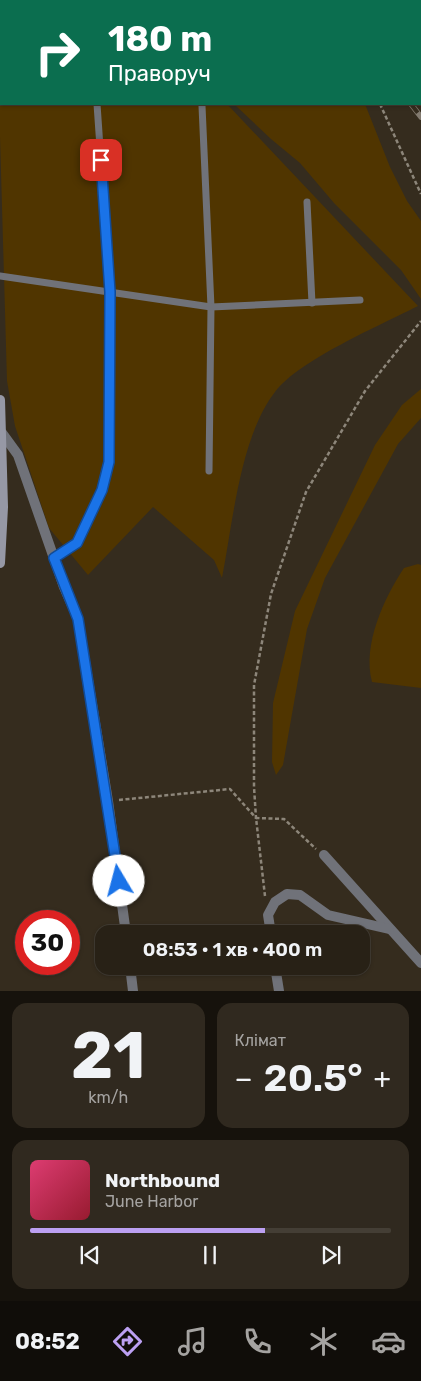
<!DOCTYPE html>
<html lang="uk">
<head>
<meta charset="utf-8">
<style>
  body { margin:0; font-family:Rubik,sans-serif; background:#30291f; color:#f1f3f6; height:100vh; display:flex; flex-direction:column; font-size:19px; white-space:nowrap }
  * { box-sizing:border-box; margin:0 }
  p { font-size:16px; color:#a5a3a1 }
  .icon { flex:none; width:28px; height:28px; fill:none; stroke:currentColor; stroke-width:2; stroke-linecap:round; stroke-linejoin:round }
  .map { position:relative; height:991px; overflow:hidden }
  .drawer { display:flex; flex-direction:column; gap:12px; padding:12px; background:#16120c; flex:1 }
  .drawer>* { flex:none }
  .banner { position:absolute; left:0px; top:0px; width:421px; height:105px; box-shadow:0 1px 4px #0004,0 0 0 1px #443e35; background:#0b6e4f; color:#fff; overflow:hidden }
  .speed { position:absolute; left:15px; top:910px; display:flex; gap:10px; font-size:25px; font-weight:700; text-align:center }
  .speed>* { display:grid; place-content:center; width:65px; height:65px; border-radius:50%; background:#282116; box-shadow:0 1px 4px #0004,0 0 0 1px #443e35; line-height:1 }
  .speed .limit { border:8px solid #d22; background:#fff; color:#111 }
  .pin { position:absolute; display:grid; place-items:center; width:42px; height:42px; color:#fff; margin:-21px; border-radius:10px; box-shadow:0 2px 8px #0006 }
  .me { position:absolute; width:55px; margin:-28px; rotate:352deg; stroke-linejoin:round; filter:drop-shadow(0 0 4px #0008) }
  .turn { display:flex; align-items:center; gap:18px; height:105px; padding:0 25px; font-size:22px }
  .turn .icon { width:65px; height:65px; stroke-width:2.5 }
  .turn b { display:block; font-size:35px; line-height:42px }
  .big { font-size:38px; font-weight:600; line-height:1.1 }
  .drawer .tile { flex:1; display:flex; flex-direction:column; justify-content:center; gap:8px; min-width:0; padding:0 18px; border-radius:15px; background:#30291f }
  .drawer .dial { align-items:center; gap:0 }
  .dial b { font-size:65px; line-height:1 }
  .song { display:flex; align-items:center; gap:15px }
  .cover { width:60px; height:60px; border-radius:8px; background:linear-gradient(135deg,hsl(340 70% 55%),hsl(350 70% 35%)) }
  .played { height:5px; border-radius:2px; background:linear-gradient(90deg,#bca0f2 65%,#443e35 65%) }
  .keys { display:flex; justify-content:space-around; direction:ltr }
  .heat { display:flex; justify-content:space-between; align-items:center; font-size:28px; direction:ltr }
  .drawer .tiles { flex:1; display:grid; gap:12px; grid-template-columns:1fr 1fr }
  .tile:last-child { grid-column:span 2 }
  .trip { position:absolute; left:95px; top:925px; width:275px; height:50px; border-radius:15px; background:#282116; box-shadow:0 1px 4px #0004,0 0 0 1px #443e35; font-weight:600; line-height:50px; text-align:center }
  .tab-bar { display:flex; height:80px; justify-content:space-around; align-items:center; background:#100d09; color:#a5a3a1 }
  .tab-bar .icon { width:35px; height:35px }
  .tab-bar .current { color:#bca0f2 }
  .tab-bar b { font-size:22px; color:#f1f3f6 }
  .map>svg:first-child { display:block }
  .green { fill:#503500 }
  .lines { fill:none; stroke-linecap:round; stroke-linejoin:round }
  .path { stroke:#8d867a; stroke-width:2.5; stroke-dasharray:4 2.5; stroke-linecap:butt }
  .lane { stroke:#707279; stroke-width:7 }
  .street { stroke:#707279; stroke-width:10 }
  .secondary { stroke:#9698a5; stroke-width:10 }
  .rail-casing { stroke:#827a6f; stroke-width:5.5 }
  .rail { stroke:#352c1e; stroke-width:4; stroke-dasharray:11; stroke-linecap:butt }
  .route-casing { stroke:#114b97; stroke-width:12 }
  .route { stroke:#1a73e8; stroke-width:9 }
</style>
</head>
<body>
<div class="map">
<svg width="421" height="991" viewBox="0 0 421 991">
  <rect width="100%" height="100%" fill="#352c1e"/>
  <g class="green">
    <path d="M 0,0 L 144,0 L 145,1 L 1,1 L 1,104 L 227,104 L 418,306 C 381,325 299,360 275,392 C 240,437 233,522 222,578 L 214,560 L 153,507 L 88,575 L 49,528 L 15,426 L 7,381 L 0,137 Z"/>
    <polygon points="149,0 276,0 277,1 150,1"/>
    <polygon points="234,104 365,104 390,167 407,201 421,221 421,299 401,270 334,203 300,163 271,139"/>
    <polygon points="421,389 421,418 398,444 325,578 307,629 283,765 276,775 272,762 273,703 295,611 375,445 402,405"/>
    <path d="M 418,564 L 421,565 L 421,688 L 372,682 C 362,645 384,598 404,568 Z"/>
  </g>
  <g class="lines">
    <g class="path">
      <polyline points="316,0 317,1"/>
      <polyline points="380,104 421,194"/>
      <polyline points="119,800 230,789 256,818 254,787 254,685 271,594 306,492 365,391 421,321"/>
      <polyline points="265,896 256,818 284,819 316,849"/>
    </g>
    <g class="lane">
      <polyline points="90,0 91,1"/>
      <polyline points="202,106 211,307 209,471"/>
      <polyline points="307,202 312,303"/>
      <polyline points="0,276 211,307 360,300"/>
      <polyline points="54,557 77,543 102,490 109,462 110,292 97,104"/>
    </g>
    <g class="street">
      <polyline points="2,433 18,455 64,587 78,619 108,801 126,934"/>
      <polyline points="324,855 421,963"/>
      <polyline points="271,934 268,915 275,902 287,894 300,895 328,915 389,929"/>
      <polyline points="130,966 133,991"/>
      <polyline points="275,966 279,991"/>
    </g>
    <polyline class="secondary" points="0,400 3,507 0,563"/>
    <g class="rail-casing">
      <g id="rail">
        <polyline points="348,0 348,1"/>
        <polyline points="360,0 360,1"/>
        <polyline points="368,0 369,1"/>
        <polyline points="420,83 421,85"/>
        <polyline points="420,96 421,97"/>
        <polyline points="411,104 421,117"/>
      </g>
    </g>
    <use href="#rail" class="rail"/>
  </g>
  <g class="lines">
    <g class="route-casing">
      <polyline id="route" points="101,160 110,292 109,462 102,490 77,543 54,558 78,619 119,881"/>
    </g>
    <use href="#route" class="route"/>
  </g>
</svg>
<div class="speed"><div class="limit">30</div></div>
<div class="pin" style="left:101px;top:160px;background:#d93025"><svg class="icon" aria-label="arrive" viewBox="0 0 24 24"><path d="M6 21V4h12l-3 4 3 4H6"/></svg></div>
<svg class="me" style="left:119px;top:881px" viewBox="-20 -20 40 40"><circle r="19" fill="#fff"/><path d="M0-13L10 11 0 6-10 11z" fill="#1a73e8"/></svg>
<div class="trip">08:53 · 1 хв · 400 m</div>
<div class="banner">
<div class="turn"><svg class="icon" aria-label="right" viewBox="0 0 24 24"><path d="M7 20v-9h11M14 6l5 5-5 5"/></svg><div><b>180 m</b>Праворуч</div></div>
</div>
</div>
<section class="drawer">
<div class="tiles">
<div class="tile dial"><b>21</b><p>km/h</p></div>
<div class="tile"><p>Клімат</p>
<div class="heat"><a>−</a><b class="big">20.5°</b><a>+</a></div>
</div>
<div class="tile">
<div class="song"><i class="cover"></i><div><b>Northbound</b><p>June Harbor</p></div></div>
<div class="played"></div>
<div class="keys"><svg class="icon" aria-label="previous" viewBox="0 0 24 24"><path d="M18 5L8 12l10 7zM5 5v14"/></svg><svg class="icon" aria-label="pause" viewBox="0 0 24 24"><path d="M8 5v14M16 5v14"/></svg><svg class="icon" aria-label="next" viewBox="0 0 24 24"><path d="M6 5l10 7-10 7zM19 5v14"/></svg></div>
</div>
</div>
</section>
<nav class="tab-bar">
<b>08:52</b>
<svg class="icon current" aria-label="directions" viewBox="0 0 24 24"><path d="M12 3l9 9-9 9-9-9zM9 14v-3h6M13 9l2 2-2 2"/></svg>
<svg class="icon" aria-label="music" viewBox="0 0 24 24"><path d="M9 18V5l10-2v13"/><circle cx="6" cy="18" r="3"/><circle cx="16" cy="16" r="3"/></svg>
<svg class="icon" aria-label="phone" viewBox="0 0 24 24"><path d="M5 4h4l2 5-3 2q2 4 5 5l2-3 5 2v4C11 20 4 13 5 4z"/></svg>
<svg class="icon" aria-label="climate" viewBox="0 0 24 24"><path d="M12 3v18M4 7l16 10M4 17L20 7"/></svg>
<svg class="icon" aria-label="car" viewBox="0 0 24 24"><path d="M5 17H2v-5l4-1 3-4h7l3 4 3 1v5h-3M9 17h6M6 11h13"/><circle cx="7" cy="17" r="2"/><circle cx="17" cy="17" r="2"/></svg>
</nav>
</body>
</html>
